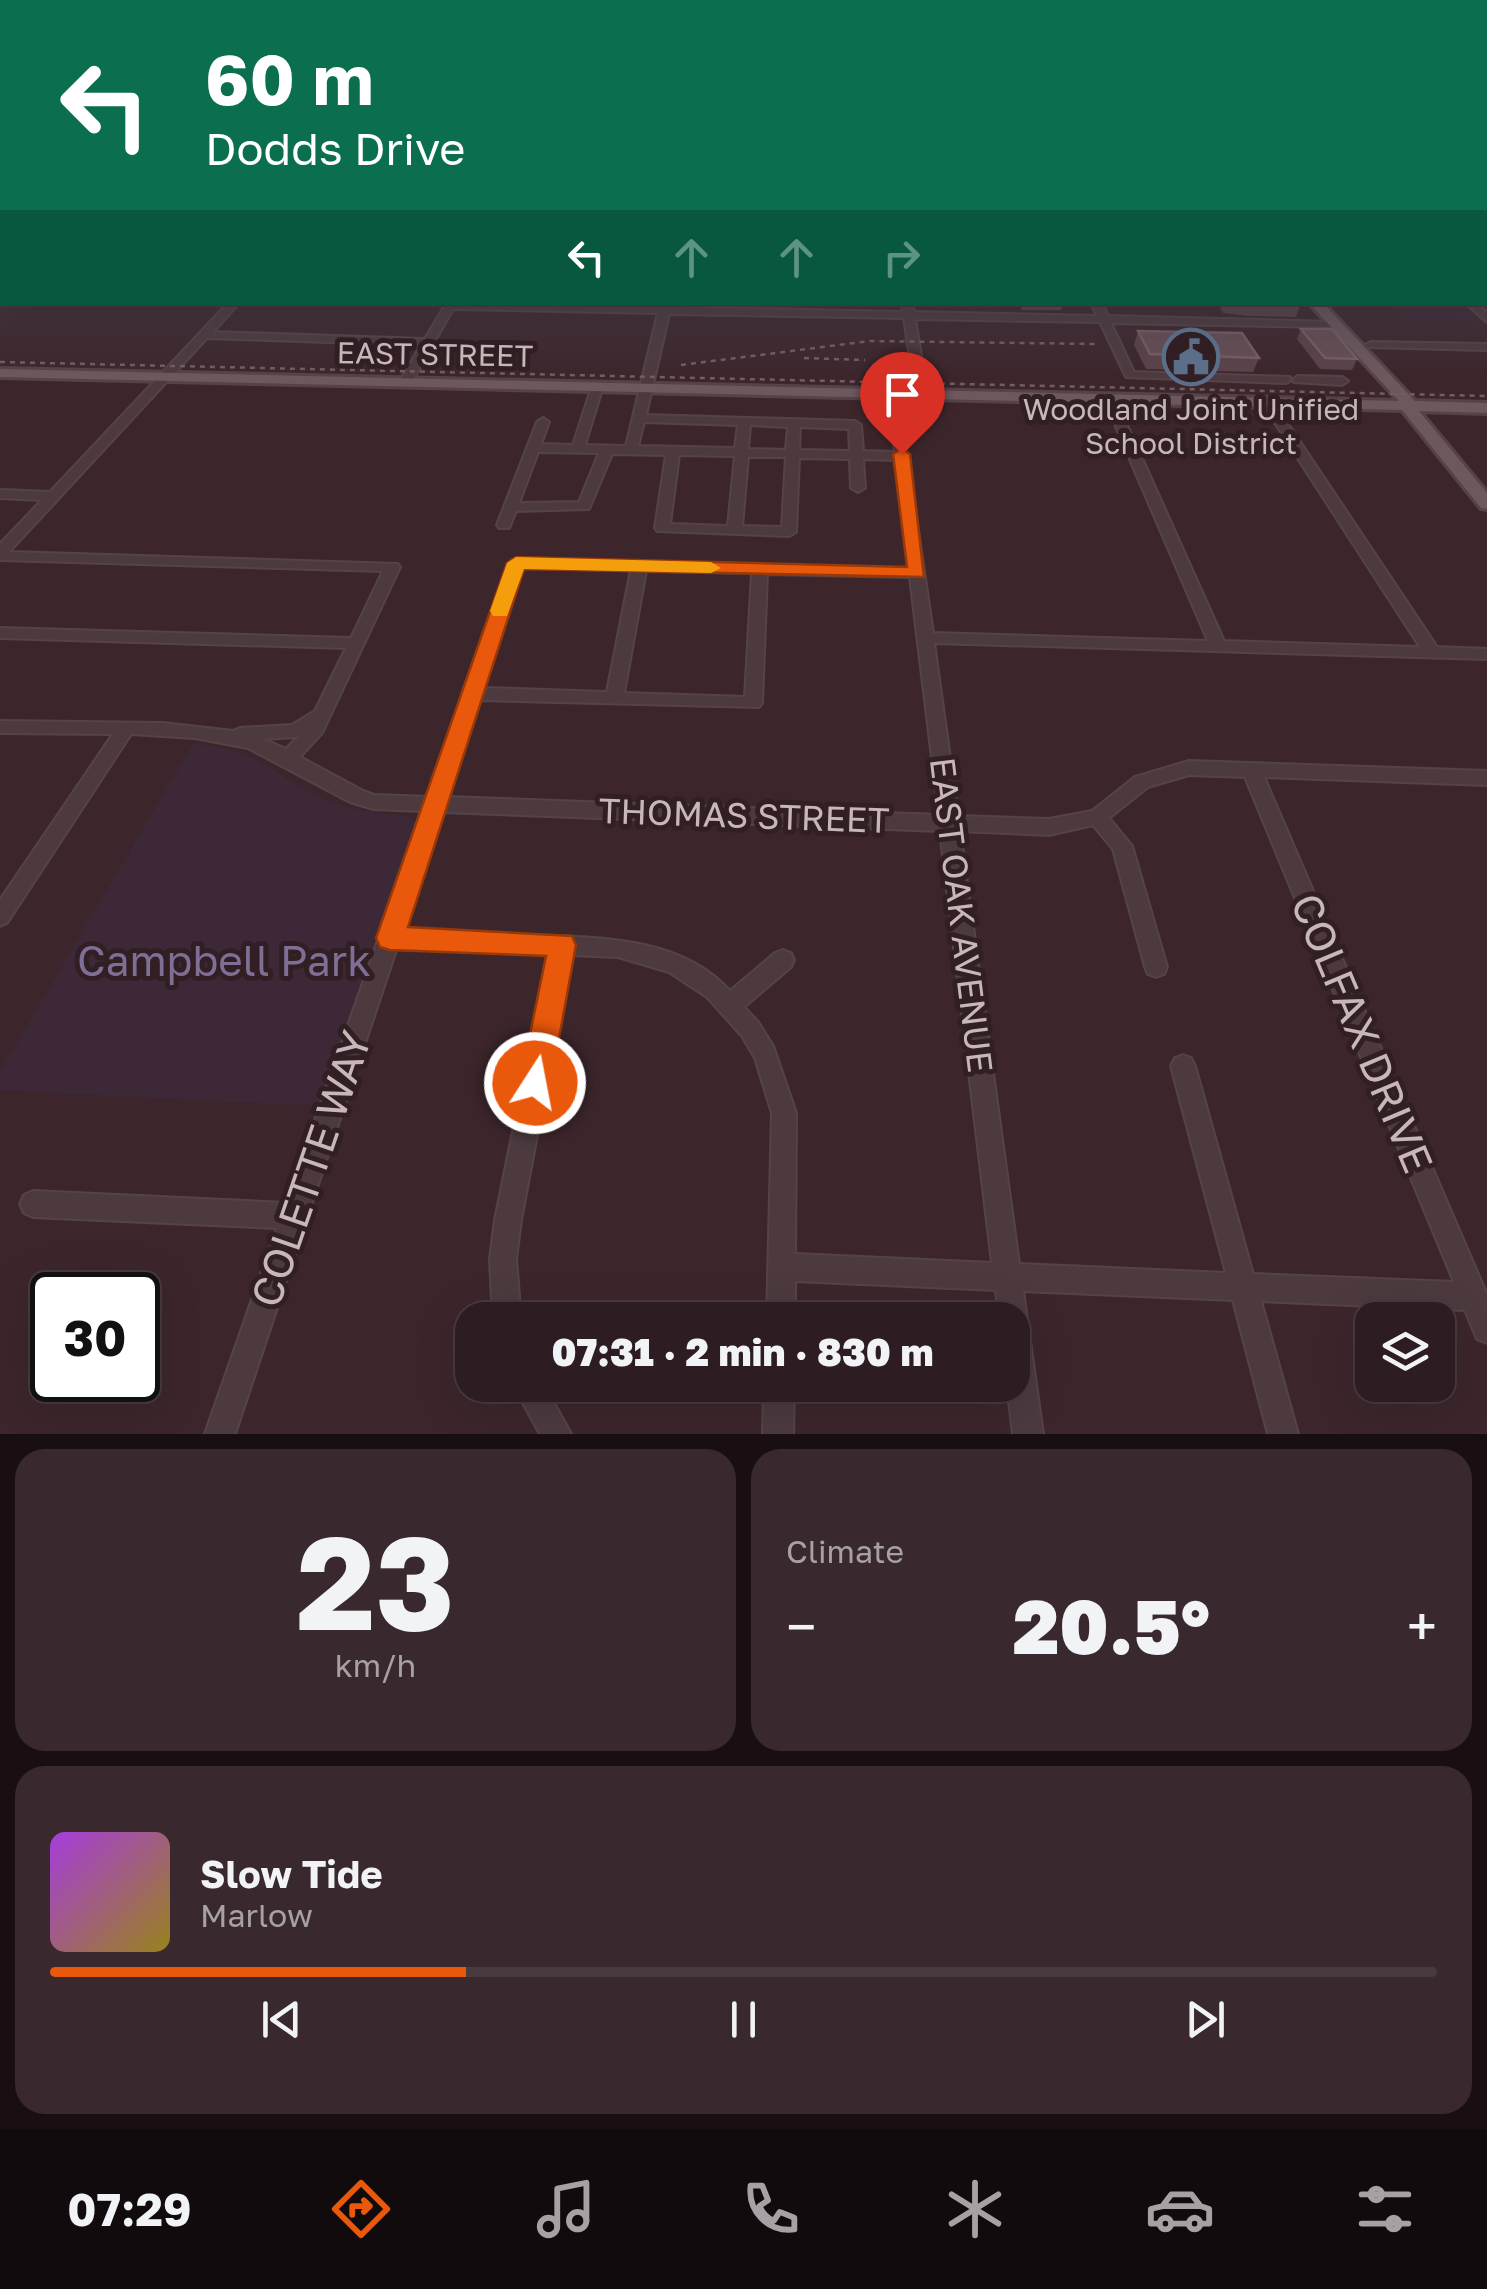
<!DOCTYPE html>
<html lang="en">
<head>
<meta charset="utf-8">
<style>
  body { margin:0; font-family:"Golos Text",sans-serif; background:#39292e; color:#f1f3f6; height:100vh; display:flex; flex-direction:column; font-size:38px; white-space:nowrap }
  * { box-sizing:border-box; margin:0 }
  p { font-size:32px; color:#a7a1a5 }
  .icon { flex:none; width:55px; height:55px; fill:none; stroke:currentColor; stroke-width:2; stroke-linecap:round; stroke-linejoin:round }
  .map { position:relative; height:1434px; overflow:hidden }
  .details { display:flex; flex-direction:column; gap:15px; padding:15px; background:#190f12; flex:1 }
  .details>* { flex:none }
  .top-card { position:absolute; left:0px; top:0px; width:1488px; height:305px; box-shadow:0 10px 40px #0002,0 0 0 2px #483a3f; background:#0b6e4f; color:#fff; overflow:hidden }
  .fabs { position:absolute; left:1355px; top:1302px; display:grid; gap:20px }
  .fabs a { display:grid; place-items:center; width:100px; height:100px; border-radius:20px; background:#2d1c21; box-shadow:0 10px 40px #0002,0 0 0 2px #483a3f; font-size:50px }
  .speed { position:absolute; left:30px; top:1272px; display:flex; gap:20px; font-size:50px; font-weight:700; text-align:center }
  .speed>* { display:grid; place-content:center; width:130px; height:130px; border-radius:50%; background:#2d1c21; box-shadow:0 10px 40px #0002,0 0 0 2px #483a3f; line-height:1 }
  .speed .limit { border:5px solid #111; border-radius:15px; background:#fff; color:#111 }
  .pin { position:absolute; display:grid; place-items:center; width:85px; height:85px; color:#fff; margin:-102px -42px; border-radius:50% 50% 50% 0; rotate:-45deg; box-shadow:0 0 10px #0007 }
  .pin .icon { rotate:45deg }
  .me { position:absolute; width:110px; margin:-55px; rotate:11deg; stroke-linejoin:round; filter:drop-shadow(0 0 8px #0008) }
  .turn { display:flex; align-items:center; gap:35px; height:210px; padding:0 40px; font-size:45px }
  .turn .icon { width:130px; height:130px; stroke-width:2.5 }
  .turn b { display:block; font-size:70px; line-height:85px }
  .lanes { display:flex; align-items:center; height:95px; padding:0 40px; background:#0003; justify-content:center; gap:50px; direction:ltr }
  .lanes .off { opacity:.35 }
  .big { font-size:75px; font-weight:800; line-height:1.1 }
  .details .card { flex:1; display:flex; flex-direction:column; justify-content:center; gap:15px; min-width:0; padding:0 35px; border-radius:30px; background:#39292e }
  .details .dial { align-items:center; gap:0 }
  .dial b { font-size:130px; line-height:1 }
  .song { display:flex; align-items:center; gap:30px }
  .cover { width:120px; height:120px; border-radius:15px; background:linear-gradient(135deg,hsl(280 70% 55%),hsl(50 70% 35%)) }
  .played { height:10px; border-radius:5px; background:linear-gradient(90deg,#ea580c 30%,#483a3f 30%) }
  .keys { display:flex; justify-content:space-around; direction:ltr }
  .heat { display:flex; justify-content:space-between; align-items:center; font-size:55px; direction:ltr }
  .details .tiles { flex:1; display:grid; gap:15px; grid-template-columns:1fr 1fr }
  .card:last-child { grid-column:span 2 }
  .trip { position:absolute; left:455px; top:1302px; width:575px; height:100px; border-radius:30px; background:#2d1c21; box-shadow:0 10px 40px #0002,0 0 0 2px #483a3f; font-weight:800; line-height:100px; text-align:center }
  .tab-bar { display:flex; height:160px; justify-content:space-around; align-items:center; background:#120b0d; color:#a7a1a5 }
  .tab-bar .icon { width:70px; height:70px }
  .tab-bar .selected { color:#ea580c }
  .tab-bar b { font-size:45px; color:#f1f3f6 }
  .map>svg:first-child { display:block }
  .green { fill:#3d2837 }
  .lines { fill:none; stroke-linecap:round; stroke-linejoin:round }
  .minor-casing { stroke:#564348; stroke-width:4 }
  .major-casing { stroke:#564348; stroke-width:6 }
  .minor { fill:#4c3a3f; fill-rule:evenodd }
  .major { fill:#6c585d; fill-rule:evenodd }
  .rail { stroke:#735d62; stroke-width:2.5; stroke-dasharray:5 5; stroke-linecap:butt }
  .wall { fill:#5a4249 }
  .building { fill:#664e55; stroke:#755e65; stroke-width:2.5 }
  .route { fill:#ea580c; stroke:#983908; stroke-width:2.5 }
  .slow { fill:#f59e0b }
  .labels { text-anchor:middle; stroke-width:10; stroke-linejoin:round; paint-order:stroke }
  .far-street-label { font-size:30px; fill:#c7b6ba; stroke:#321f24 }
  .far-poi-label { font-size:30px; fill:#c7b6ba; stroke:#321f24 }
  .street-label { font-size:35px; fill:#c7b6ba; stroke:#321f24 }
  .near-park-label { font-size:42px; fill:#7f6f96; stroke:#321f24 }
  .near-street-label { font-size:42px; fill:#c7b6ba; stroke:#321f24 }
</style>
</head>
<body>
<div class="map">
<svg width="1487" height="1434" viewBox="0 0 1487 1434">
  <rect width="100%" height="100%" fill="#3c262c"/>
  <g class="green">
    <polygon points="1328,303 1460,303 1481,321 1408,320 1393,304"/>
    <path d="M 193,744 C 261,749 266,771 319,797 C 348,811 379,813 410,817 L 416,822 L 318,1106 L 0,1090 L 0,1072 Z"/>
  </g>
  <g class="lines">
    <g class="minor-casing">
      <g id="minor">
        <rect x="1485" y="176" width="2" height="3"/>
        <polygon points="0,185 2,186 2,190 0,191"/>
        <polygon points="1485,207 1487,208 1487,214 1485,213"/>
        <polygon points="2,215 2,221 0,222 0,216"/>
        <polygon points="1485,251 1487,252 1487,259 1485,258"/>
        <polygon points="2,275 2,282 0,283 0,276"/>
        <rect x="0" y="290" width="2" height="6"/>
        <path d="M 229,302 L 240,302 L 213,332 L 425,339 L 447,302 L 660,307 L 661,302 L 671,302 L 670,307 L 903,312 L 902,302 L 912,302 L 914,312 L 1097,316 L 1091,302 L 1101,302 L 1108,316 L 1336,322 L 1336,326 L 1332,327 L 1111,323 L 1134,372 L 1290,377 L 1290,381 L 1286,383 L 1126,377 L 1100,322 L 915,319 L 927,392 L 921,396 L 915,392 L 904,318 L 669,314 L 646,415 L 855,421 L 861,425 L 863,451 L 895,452 L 888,396 L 898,393 L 933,633 L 1208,641 L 1104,399 L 1114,396 L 1224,641 L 1420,647 L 1262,403 L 1272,400 L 1437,647 L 1487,649 L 1487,659 L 934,643 L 958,816 L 1049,819 L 1092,811 L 1135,777 L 1189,761 L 1487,771 L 1487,785 L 1264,777 L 1487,1295 L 1487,1343 L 1477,1339 L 1465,1310 L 1261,1301 L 1298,1434 L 1268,1434 L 1233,1300 L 1023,1291 L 1043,1434 L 1013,1434 L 1007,1385 L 1012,1385 L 1012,1320 L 999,1320 L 996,1290 L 795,1281 L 795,1320 L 767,1320 L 772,1113 L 755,1058 L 742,1036 L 707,997 L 669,972 L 618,957 L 571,955 L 521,1220 L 516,1259 L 521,1320 L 493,1320 L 490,1259 L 495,1220 L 549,954 L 397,947 L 235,1434 L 205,1434 L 277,1228 L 33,1217 L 24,1213 L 20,1204 L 24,1195 L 33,1191 L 286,1203 L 423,811 L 374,809 L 350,802 L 248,748 L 195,738 L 131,734 L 7,923 L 0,926 L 0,900 L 113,734 L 0,733 L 0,721 L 163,723 L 233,731 L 240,728 L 292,725 L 315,711 L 346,648 L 0,638 L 0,628 L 351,638 L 383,571 L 0,560 L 0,544 L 42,500 L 0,498 L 0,490 L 50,492 ZM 453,309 L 658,313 L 626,446 L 585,445 L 603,386 L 593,383 L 573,445 L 541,444 L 549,422 L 543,418 L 537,422 L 497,525 L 499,528 L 509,528 L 516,511 L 589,509 L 612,454 L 666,455 L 655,528 L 657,531 L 789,536 L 796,532 L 799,458 L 850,459 L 851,488 L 858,492 L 865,488 L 863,459 L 896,460 L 909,568 L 512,560 L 428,797 L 374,795 L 363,791 L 300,757 L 322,733 L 400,567 L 398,564 L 9,552 L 207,338 L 421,345 L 399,383 L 405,387 L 411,383 ZM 644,422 L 738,425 L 735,448 L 638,446 ZM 750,425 L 788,427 L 786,450 L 748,449 ZM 800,427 L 849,429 L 850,451 L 799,450 ZM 538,452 L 599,453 L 579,502 L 519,503 ZM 679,455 L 735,456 L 728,526 L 670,524 ZM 748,457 L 786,457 L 782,527 L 742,526 ZM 523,568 L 631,570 L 607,692 L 483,688 ZM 646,571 L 752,573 L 745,697 L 624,693 ZM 767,574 L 910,577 L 939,815 L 447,797 L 479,700 L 759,707 L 762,703 ZM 299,736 L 286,749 L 263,739 L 295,737 ZM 1189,775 L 1245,777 L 1454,1282 L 1253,1274 L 1195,1066 L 1191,1058 L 1183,1055 L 1175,1058 L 1171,1066 L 1226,1273 L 1019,1264 L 960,831 L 1049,835 L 1093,825 L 1113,849 L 1145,967 L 1148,974 L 1156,977 L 1164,974 L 1167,967 L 1132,846 L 1109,818 L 1148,787 ZM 442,812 L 940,831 L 992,1263 L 795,1254 L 796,1113 L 773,1046 L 758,1022 L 744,1007 L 791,967 L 794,960 L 791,953 L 783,950 L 775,953 L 730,991 C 679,935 595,938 527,935 C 485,933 444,931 403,929 Z"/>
        <polygon points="1464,302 1476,302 1487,313 1487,322"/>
        <polygon points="1371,342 1487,344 1487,350 1367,347 1365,345"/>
        <polygon points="1298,376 1342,377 1348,381 1342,385 1294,382 1292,380"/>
        <polygon points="513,1385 544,1385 571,1434 540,1434"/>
        <polygon points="764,1385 794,1385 793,1434 763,1434"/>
      </g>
    </g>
    <g class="major-casing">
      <polygon id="major" points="1308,302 1322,302 1415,401 1487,403 1487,413 1419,411 1487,493 1487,509 1481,508 1402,410 0,377 0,369 1399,401"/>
    </g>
    <use href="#minor" class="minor"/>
    <use href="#major" class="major"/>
    <g class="rail">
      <polyline points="804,358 865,360"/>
      <polyline points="0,362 1487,396"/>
      <polyline points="681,365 870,341 1097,344"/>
    </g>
  </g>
  <g class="wall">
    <polygon points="1019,302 1063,302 1061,310 1022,310"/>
    <polygon points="1218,302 1300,302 1301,303 1296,317 1249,316 1223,313"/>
    <polygon points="1301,329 1357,359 1352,370 1320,369 1297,339"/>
    <polygon points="1138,331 1259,358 1253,372 1146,369 1134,345"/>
  </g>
  <g class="building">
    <polygon points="1301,329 1332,329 1357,359 1325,358"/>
    <polygon points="1138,331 1242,333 1259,358 1150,354"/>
  </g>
  <linearGradient id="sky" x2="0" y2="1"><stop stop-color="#211518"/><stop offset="0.47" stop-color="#504756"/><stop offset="1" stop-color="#504756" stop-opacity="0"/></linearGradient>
  <rect width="1487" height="377" fill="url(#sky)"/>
  <polygon class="route" points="902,449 910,454 924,577 524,569 408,927 572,936 576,945 551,1083 546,1093 535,1098 524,1093 520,1083 546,956 390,950 380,947 376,938 507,563 516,557 907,567 893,454"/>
  <polygon class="slow" points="516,557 711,562 721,568 711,573 524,569 507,616 493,616 490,611 507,563"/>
  <defs>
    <g id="civic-ring" transform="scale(2.875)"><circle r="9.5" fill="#321f24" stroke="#5c6f8a" stroke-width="1.5"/><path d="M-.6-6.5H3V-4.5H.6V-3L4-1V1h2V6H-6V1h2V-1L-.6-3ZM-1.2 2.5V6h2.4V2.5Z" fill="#5c6f8a"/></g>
  </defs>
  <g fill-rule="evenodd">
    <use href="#civic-ring" x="1191" y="357"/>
  </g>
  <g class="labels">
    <g class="far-street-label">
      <text transform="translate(435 355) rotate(1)" y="10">EAST STREET</text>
    </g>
    <g class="far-poi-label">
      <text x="1191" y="420">Woodland Joint Unified<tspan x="1191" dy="34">School District</tspan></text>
    </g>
    <g class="street-label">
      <text transform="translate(744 816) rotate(2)" y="12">THOMAS STREET</text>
      <text transform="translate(961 915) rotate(83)" y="12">EAST OAK AVENUE</text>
    </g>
    <g class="near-park-label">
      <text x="224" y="976">Campbell Park</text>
    </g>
    <g class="near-street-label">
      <text transform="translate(1362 1033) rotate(67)" y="15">COLFAX DRIVE</text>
      <text transform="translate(311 1169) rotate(-71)" y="15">COLETTE WAY</text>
    </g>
  </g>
</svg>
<div class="fabs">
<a><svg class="icon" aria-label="layers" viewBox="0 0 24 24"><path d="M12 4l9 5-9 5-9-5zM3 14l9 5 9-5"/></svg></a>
</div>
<div class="speed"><div class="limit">30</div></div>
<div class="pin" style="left:902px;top:454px;background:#d93025"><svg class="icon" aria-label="arrive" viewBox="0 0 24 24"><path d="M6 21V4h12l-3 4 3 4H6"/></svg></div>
<svg class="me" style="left:535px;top:1083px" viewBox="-20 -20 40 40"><circle r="17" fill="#ea580c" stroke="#fff" stroke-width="3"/><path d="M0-11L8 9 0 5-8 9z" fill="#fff"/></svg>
<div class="trip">07:31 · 2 min · 830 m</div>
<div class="top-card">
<div class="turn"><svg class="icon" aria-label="left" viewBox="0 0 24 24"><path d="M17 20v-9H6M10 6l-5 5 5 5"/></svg><div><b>60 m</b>Dodds Drive</div></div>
<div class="lanes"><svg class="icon" aria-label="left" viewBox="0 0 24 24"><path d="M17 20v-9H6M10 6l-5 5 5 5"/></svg><svg class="icon off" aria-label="ahead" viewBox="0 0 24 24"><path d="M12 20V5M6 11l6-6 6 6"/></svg><svg class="icon off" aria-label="ahead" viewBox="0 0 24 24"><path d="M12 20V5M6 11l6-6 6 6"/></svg><svg class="icon off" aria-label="right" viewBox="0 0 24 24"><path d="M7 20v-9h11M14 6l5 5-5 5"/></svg></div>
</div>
</div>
<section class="details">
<div class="tiles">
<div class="card dial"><b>23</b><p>km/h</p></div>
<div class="card"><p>Climate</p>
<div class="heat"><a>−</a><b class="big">20.5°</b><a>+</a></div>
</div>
<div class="card">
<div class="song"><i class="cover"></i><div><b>Slow Tide</b><p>Marlow</p></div></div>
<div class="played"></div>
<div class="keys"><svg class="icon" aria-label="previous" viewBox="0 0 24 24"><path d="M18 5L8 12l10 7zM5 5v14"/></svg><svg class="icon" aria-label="pause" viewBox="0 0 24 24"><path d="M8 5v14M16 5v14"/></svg><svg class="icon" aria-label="next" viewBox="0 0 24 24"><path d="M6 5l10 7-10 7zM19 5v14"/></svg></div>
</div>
</div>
</section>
<nav class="tab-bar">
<b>07:29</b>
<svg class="icon selected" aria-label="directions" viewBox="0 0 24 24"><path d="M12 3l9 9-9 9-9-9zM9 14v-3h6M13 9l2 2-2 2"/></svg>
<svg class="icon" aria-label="music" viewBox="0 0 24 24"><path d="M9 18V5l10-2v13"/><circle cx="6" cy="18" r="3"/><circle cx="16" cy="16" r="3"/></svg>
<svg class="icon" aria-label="phone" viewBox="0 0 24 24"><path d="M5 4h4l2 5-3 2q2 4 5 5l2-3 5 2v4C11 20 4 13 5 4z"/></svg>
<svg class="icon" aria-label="climate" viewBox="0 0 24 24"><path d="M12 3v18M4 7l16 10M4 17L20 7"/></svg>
<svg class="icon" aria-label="car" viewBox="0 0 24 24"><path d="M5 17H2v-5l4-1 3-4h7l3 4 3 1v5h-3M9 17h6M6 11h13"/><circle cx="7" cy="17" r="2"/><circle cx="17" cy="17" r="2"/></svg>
<svg class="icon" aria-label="filters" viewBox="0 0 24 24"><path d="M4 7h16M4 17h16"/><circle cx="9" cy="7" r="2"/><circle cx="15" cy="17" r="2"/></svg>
</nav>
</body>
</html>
